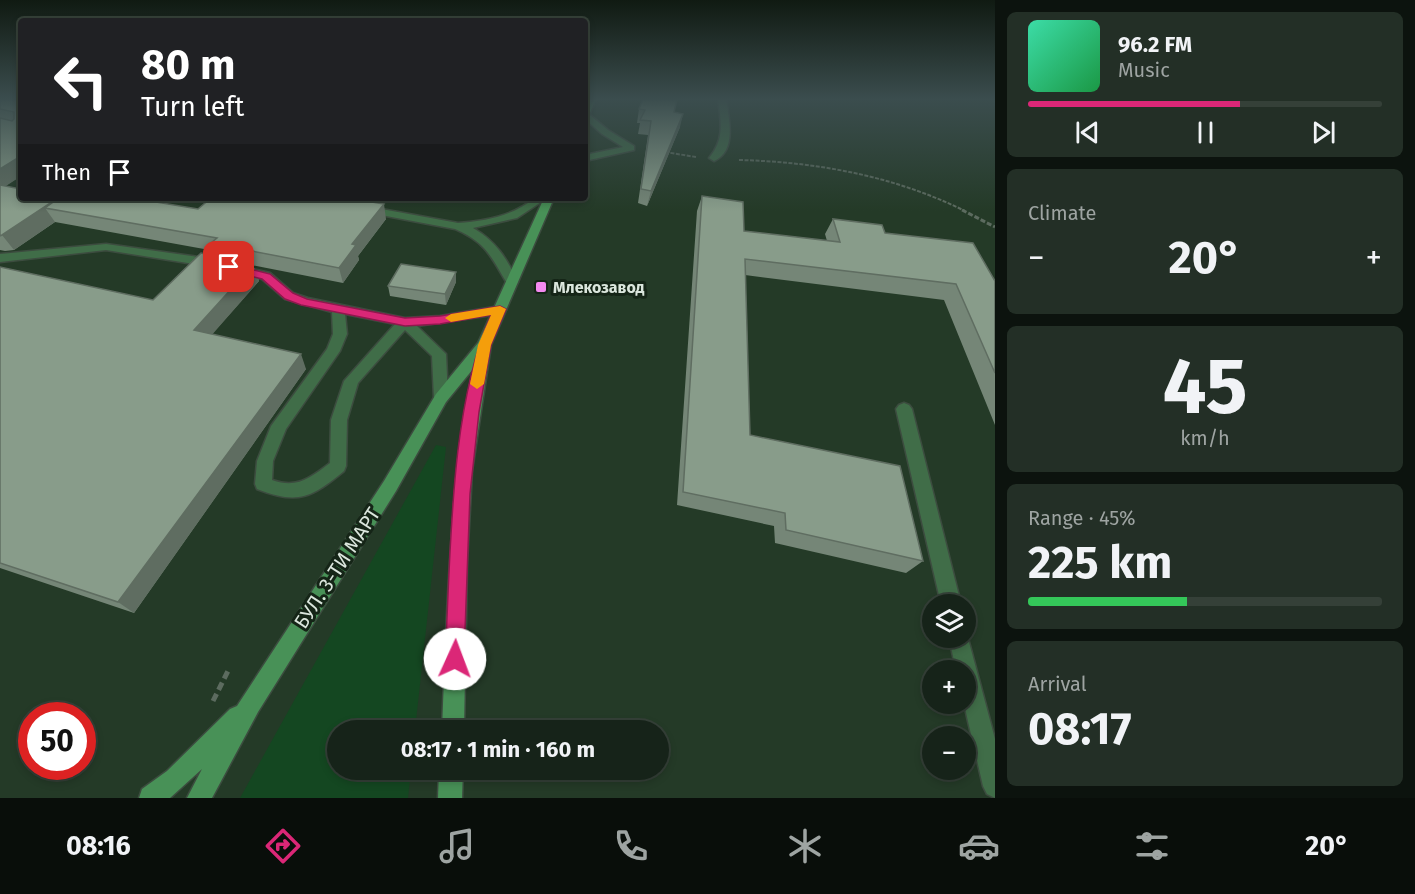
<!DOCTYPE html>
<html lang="en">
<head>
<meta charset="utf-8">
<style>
  body { margin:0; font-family:"Fira Sans",sans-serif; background:#232f26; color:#f1f3f6; height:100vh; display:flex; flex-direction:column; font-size:22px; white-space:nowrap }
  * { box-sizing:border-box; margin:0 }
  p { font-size:20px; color:#9ea4a2 }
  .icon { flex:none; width:33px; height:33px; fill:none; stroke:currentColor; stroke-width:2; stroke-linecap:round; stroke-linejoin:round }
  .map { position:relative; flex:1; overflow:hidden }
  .panel { display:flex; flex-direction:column; gap:12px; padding:12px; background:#0c130e; width:420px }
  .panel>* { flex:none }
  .banner { position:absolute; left:18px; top:18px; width:570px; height:183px; border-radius:6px; box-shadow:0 3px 9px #0003,0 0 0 2px #354038; background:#202124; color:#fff; overflow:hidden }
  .controls { position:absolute; left:922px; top:594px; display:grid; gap:12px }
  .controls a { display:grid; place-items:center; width:54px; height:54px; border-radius:50%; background:#162319; box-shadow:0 3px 9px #0003,0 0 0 2px #354038; font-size:30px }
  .speed { position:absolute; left:18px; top:702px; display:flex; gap:12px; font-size:30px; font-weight:700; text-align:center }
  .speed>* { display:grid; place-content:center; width:78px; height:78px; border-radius:50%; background:#162319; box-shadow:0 3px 9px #0003,0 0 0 2px #354038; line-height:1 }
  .speed .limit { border:9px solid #d22; background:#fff; color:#111 }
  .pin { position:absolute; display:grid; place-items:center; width:51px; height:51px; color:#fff; margin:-26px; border-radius:12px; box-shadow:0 3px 9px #0006 }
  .me { position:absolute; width:66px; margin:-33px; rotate:2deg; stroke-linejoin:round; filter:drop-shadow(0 0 4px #0008) }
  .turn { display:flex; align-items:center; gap:21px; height:126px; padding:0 24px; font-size:27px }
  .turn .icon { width:78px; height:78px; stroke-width:2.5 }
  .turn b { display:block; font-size:42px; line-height:51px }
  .then { display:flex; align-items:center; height:57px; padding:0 24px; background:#0003; gap:12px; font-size:22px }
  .big { font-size:45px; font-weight:700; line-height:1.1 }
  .panel .card { flex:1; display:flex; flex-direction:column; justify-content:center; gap:9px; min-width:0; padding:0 21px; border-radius:9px; background:#232f26 }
  .panel .dial { align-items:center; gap:0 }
  .dial b { font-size:78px; line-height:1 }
  .song { display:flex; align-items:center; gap:18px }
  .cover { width:72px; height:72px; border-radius:9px; background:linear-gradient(135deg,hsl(160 70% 55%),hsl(140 70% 35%)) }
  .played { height:6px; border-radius:3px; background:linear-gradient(90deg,#db2777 60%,#354038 60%) }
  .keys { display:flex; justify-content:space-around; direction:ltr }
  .heat { display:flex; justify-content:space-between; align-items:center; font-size:33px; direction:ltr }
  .charge { height:9px; border-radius:4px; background:linear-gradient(90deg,#34c759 45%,#354038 0) }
  .trip { position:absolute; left:327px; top:720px; width:342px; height:60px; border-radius:30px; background:#162319; box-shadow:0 3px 9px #0003,0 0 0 2px #354038; font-weight:700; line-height:60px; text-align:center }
  .tabs { display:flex; height:96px; justify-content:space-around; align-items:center; background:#090e0a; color:#9ea4a2 }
  .tabs .icon { width:42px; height:42px }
  .tabs .selected { color:#db2777 }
  .tabs b { font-size:27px; color:#f1f3f6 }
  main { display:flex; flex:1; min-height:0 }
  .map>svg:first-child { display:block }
  .built { fill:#243a27; fill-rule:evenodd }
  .green { fill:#144721 }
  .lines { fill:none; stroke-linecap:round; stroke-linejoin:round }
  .lane-casing { stroke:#3c4c3f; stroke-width:3 }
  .street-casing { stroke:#3c4c3f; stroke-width:3 }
  .secondary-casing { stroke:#3c4c3f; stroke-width:3 }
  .path-far2 { stroke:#5c6b5f; stroke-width:2; stroke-dasharray:4 1.5; stroke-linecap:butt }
  .path-far1 { stroke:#5c6b5f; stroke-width:3; stroke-dasharray:5 2; stroke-linecap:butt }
  .path { stroke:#5c6b5f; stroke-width:5; stroke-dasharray:8 4.5; stroke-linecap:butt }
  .lane { fill:#406d48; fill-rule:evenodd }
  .street { fill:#406d48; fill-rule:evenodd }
  .secondary { fill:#489157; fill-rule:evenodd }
  .wall { fill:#758677 }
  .shaded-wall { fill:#5f6d61 }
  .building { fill:#889c8a; stroke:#5f6d61; stroke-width:1.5 }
  .route { fill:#db2777; stroke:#8e194d; stroke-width:1.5 }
  .slow { fill:#f59e0b }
  .poi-dot { fill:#f489f0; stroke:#152517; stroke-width:2 }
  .labels { text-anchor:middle; stroke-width:6; stroke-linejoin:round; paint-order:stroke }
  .poi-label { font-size:16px; font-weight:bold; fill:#dbe6dd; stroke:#152517; text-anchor:start }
  .near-street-label { font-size:20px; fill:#dbe6dd; stroke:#152517 }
</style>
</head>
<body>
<main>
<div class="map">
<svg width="995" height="798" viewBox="0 0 995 798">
  <rect width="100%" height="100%" fill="#1e2f21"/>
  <path class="built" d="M 0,99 L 21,99 L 21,198 L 585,198 L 585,99 L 995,99 L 995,798 L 0,798 ZM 933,604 L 966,604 L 966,638 L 933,638 ZM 933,670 L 966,670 L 966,704 L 933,704 ZM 32,716 L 82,716 L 82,766 L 32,766 ZM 338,730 L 658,730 L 658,770 L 338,770 ZM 933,736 L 966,736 L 966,770 L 933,770 Z"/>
  <polygon class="green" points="436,445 446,447 415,730 338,730 338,770 411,770 408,798 240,798"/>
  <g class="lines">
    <g class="lane-casing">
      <g id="lane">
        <path d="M 718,99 L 726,99 C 729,119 737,151 714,161 L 709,158 C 725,139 721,122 718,99 Z"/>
        <polygon points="106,244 213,259 219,263 213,267 106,250 0,262 0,254"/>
        <path d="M 236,265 L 270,273 L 293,293 L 308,298 L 405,318 L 440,316 L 500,306 L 506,310 L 500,314 L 417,326 L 446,354 L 448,398 L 446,402 L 436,402 L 434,398 L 432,356 L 405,330 L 358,383 L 347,420 L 346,466 L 344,471 C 311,498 298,505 257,489 L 255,484 L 257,461 L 271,426 L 327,349 L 333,334 L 332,312 L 285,299 L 262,279 L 232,272 L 232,266 ZM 345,314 L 395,324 L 344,381 L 331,420 L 330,463 C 310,478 297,489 272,480 L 273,461 L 286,429 L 340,351 L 347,334 Z"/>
        <polygon points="904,403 909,405 912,409 961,604 941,604 896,409 899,405"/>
        <polygon points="966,631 995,739 995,798 987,794 983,786 964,704 966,704 966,670 956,670 949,638 966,638"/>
      </g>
    </g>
    <g class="street-casing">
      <g id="street">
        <polygon points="585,111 608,130 634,146 634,150 585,161 585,155 623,147 602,134 585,119"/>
        <path d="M 535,198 L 547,198 L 517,218 L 473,228 C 496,241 507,259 518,282 L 512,286 L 508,285 C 491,257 487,243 455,229 L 365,212 L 360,209 L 365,206 L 458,223 C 487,221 512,216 535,198 Z"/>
      </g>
    </g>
    <g class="secondary-casing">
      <g id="secondary">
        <polygon points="588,99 596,99 589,115 585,118 585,105"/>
        <path d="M 544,198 L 554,198 L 491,345 L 472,471 L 467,563 L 464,730 L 442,730 C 447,609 450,488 473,369 L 446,402 L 396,491 L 258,712 L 212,798 L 187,798 L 202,769 L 170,798 L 139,798 L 142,789 L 167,771 L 230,709 L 237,706 L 384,481 L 436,394 L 478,343 Z"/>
        <polygon points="439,770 463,770 462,798 438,798"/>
      </g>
    </g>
    <g class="path-far2">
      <polyline points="665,152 696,157"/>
      <path d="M 739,160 C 818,162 894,176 965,211"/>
    </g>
    <polyline class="path-far1" points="962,210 995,227"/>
    <polyline class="path" points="213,701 228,671"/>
    <use href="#lane" class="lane"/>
    <use href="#street" class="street"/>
    <use href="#secondary" class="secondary"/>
  </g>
  <g class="wall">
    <polygon points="0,99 21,99 21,176 5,186 21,198 198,209 386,219 358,256 359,260 343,283 246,264 253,265 259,281 212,334 306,369 134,613 0,568 0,267 153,300 218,257 215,251 55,222 14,250 5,251 0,250"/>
    <polygon points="643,99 678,99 674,112 680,127 647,206 638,203 648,135 638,134 640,123 637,123 639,109"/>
    <polygon points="702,196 744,231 827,241 825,234 833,219 885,233 995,281 995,425 944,300 745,275 750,435 923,561 906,573 775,543 774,526 677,505 697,211"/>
    <polygon points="456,282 446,305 390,296 388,286"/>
  </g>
  <g class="shaded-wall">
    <polygon points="683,114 680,127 647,206 651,191"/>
    <polygon points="21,156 21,176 0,190 0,169"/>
    <polygon points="58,198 45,208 55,222 14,250 2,235"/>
    <polygon points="384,204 386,219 358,256 359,260 343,283 339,268 352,244"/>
    <polygon points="253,265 259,281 203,345 194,330"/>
    <polygon points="456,272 456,282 446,305 445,294"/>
    <polygon points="301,354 306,369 134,613 118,602"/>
  </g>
  <g class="building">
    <polygon points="0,99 21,99 21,156 0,169 0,118 12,121 14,119 14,112 0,109"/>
    <polygon points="643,99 677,99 674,112 683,114 651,191 641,189 651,121 640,120 645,110 639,109"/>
    <polygon points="0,185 21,189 21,198 58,198 2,235 0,236"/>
    <polygon points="702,196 743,202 744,231 840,242 833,219 882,225 885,233 973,243 995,281 995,373 956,284 745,259 750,435 900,466 923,561 786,530 785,513 683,492"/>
    <polygon points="59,198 132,198 198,209 211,198 347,198 384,204 352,244 356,245 339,268 211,243 217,238 45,208"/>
    <polygon points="201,253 253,265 194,330 301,354 118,602 0,563 0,267 153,300"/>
    <polygon points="401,264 456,272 445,294 388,286"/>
  </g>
  <linearGradient id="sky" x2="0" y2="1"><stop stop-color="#101a12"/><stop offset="0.47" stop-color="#3b4d4e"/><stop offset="1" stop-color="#3b4d4e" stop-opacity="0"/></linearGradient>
  <rect width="995" height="211" fill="url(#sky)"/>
  <path class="route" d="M 229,264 L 270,274 L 293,293 L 307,299 L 405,318 L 440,316 L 500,306 L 506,309 L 491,345 L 479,412 L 470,494 L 464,659 L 462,665 L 455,668 L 448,665 L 445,659 C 451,555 449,409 491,315 L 440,324 L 405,326 L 301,305 L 285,299 L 262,279 L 225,270 L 223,267 Z"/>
  <polygon class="slow" points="500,306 506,309 491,345 484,384 477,389 470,384 478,345 491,315 451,322 445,318 451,314"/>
  <rect class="poi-dot" x="535" y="281" width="12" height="12" rx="3"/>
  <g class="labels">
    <g class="poi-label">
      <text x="553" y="293">Млекозавод</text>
    </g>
    <g class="near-street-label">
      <text transform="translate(337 568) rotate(-57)" y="7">БУЛ. 3-ТИ МАРТ</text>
    </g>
  </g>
</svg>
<div class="controls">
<a><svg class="icon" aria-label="layers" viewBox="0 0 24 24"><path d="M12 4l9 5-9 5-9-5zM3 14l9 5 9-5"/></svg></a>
<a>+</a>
<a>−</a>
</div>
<div class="speed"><div class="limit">50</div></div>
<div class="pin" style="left:229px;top:267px;background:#d93025"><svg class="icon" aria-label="arrive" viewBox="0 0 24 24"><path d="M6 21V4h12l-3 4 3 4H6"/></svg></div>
<svg class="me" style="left:455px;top:659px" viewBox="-20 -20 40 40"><circle r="19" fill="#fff"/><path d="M0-13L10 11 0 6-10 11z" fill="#db2777"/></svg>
<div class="trip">08:17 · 1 min · 160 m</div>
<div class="banner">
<div class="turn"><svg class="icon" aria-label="left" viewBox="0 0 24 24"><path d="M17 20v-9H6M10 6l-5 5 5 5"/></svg><div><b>80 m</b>Turn left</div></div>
<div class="then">Then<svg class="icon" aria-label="arrive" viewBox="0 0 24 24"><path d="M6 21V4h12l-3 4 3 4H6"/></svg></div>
</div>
</div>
<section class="panel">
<div class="card">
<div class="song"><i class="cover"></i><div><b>96.2 FM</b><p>Music</p></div></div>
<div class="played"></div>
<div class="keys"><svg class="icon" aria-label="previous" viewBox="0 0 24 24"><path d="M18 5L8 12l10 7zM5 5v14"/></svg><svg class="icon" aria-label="pause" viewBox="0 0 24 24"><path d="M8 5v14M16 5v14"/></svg><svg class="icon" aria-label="next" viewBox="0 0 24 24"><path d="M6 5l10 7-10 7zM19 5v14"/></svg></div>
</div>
<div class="card"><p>Climate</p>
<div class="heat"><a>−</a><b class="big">20°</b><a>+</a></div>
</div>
<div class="card dial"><b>45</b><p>km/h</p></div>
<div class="card"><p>Range · 45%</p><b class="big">225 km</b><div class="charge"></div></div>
<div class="card"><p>Arrival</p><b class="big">08:17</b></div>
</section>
</main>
<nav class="tabs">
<b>08:16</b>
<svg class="icon selected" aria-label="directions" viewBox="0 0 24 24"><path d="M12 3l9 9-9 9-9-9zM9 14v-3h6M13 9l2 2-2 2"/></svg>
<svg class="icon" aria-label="music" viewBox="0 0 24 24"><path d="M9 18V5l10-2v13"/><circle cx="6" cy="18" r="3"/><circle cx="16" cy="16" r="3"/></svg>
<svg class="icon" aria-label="phone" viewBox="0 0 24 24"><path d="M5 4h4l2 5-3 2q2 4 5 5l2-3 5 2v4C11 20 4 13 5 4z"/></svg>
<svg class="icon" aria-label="climate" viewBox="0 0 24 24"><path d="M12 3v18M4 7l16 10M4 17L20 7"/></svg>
<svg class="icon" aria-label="car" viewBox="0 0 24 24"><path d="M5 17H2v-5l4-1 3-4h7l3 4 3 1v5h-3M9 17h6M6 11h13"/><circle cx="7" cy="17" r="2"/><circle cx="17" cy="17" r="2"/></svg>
<svg class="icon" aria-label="filters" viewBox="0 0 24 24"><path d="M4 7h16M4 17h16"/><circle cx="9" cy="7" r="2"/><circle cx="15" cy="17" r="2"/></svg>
<b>20°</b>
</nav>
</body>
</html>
